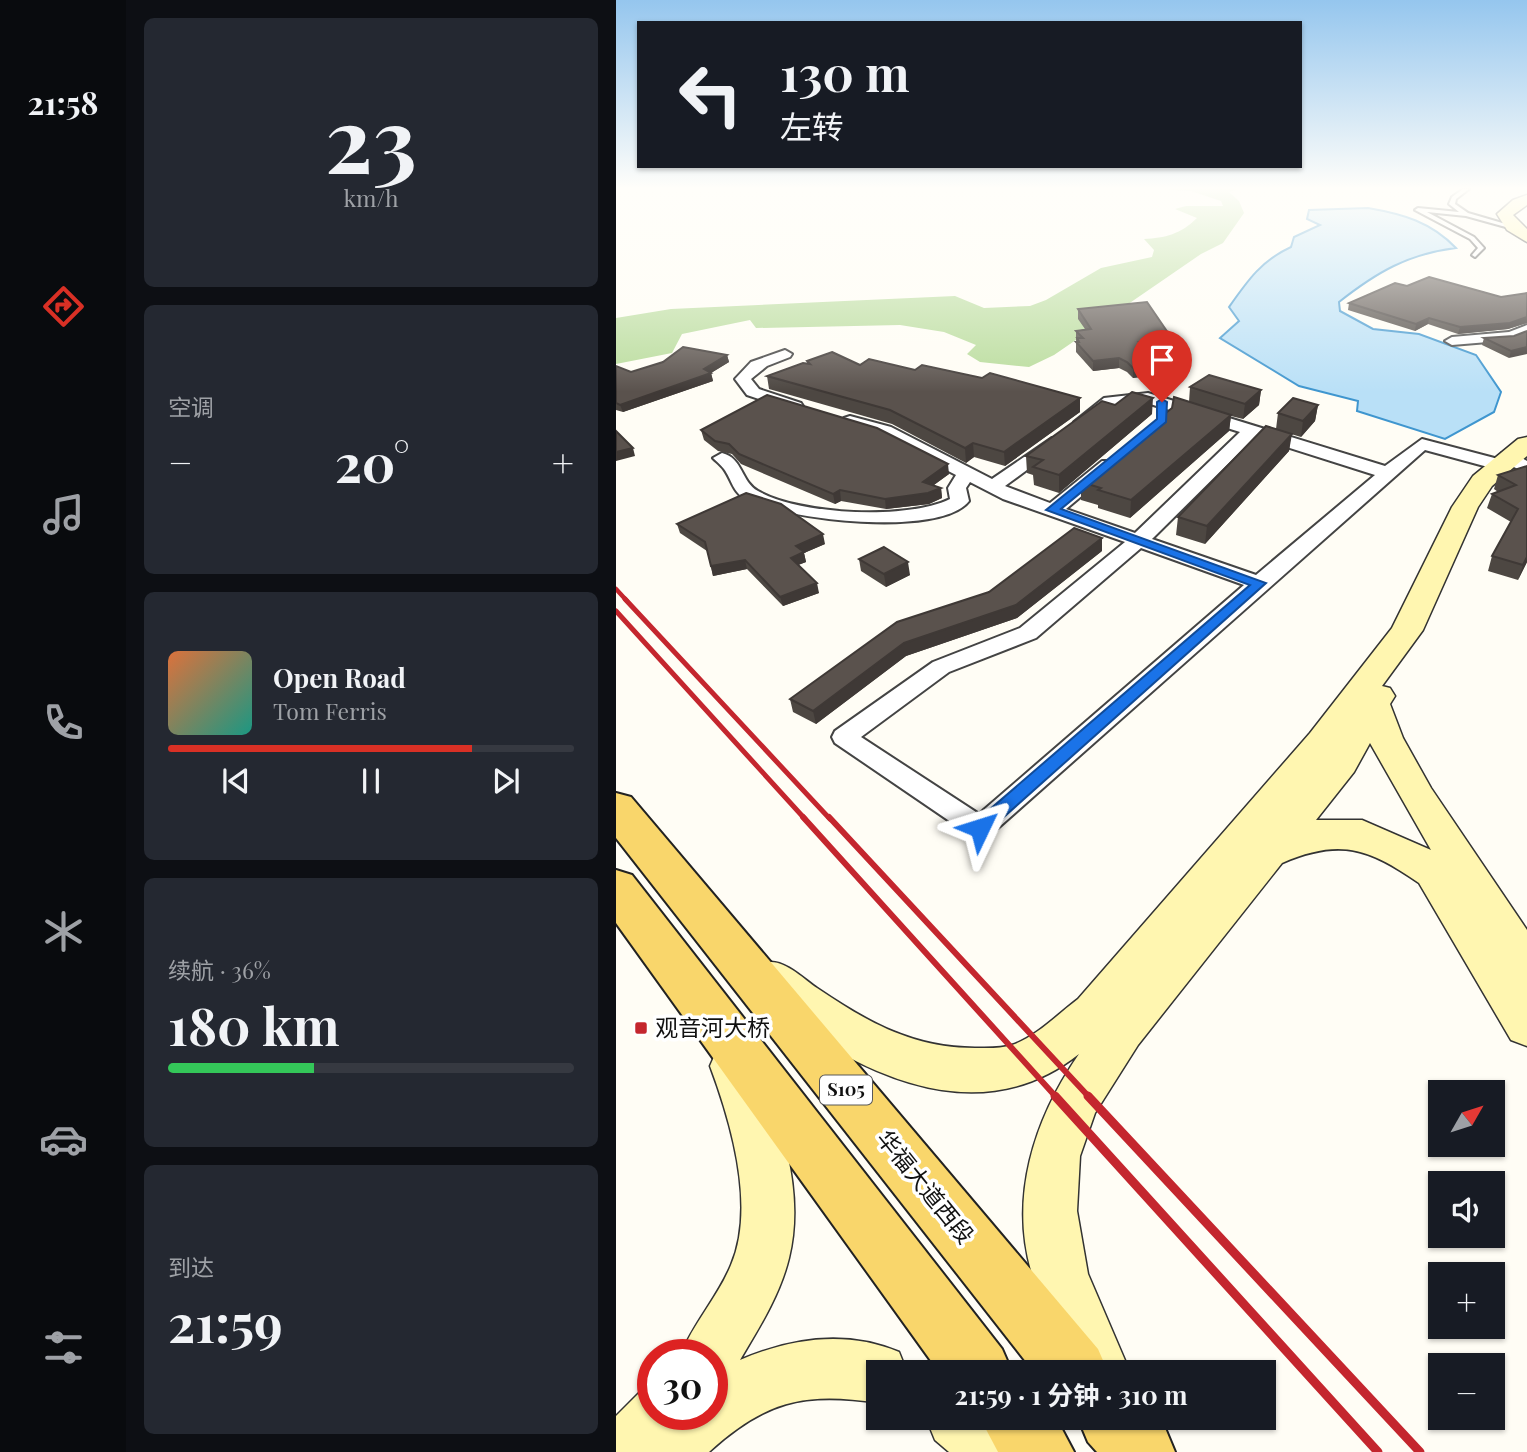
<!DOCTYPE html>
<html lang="zh">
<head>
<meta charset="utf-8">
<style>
  body { margin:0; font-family:"Playfair Display","Noto Sans SC",serif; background:#242831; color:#f1f3f6; height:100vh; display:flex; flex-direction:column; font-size:26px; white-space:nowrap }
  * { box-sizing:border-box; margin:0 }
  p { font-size:23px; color:#9ea1a6 }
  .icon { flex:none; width:38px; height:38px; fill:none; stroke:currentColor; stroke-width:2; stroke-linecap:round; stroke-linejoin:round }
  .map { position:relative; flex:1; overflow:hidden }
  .details { display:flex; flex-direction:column; gap:18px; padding:18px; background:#0d0f14; width:490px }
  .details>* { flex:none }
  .hud { position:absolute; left:21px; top:21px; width:665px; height:147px; border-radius:0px; box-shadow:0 2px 5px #0004; background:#171b24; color:#f1f3f6; overflow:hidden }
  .needle { width:46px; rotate:51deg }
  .fabs { position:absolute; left:812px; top:1080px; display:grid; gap:14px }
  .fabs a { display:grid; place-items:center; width:77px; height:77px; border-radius:0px; background:#171b24; box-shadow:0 2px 5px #0004; font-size:35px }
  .speed { position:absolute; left:21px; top:1339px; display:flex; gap:14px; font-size:35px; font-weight:700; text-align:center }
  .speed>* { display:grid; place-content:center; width:91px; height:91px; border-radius:50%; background:#171b24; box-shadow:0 2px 5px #0004; line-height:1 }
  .speed .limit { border:10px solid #d22; background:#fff; color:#111 }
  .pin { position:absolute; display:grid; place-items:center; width:60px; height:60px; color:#fff; margin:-72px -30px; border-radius:50% 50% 50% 0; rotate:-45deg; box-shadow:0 0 7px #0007 }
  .pin .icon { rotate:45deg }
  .me { position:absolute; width:77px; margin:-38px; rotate:49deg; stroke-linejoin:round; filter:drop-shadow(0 0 5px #0008) }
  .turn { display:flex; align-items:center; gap:24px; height:147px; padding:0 28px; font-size:32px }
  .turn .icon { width:91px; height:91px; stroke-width:2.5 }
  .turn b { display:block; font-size:49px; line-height:60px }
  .big { font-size:52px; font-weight:700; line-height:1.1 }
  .details .tile { flex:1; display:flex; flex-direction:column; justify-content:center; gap:10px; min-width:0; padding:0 24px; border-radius:10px; background:#242831 }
  .details .dial { align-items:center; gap:0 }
  .dial b { font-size:91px; line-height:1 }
  .song { display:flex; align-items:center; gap:21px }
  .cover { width:84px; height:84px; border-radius:10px; background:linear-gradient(135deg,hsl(20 70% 55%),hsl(170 70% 35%)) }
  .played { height:7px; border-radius:4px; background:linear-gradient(90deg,#d93025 75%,#363941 75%) }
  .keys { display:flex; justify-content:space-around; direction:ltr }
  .heat { display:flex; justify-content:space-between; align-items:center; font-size:38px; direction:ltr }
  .charge { height:10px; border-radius:5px; background:linear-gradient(90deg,#34c759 36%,#363941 0) }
  .trip { position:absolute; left:250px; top:1360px; width:410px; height:70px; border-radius:0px; background:#171b24; box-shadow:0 2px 5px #0004; font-weight:700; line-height:70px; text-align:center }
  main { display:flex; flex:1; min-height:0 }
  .dock { display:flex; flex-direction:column; width:126px; justify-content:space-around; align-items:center; background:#090b0e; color:#9ea1a6 }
  .dock .icon { width:49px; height:49px }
  .dock .selected { color:#d93025 }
  .dock b { font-size:32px; color:#f1f3f6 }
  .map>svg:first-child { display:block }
  .forest { fill:#b9dc9c }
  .water { fill:#b9e0f7; stroke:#3f96cf; stroke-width:2 }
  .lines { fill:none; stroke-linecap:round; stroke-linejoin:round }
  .lane-casing { stroke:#444; stroke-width:4 }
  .street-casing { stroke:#444; stroke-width:4 }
  .secondary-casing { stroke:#333; stroke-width:3 }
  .primary-casing { stroke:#222; stroke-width:4 }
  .lane { fill:#fff; fill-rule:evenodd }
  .street { fill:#fff; fill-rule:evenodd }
  .secondary { fill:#fff6b0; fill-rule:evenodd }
  .primary { fill:#f9d66b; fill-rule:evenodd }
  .rail-far3 { stroke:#c4262e; stroke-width:4.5 }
  .rail-far2 { stroke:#c4262e; stroke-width:5 }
  .rail-far1 { stroke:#c4262e; stroke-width:6 }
  .rail { stroke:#c4262e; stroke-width:9 }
  .wall { fill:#4d4742 }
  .shaded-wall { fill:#3f3936 }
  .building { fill:#5a524d; stroke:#3f3936; stroke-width:2 }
  .route { fill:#1a73e8; stroke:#114b97; stroke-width:2 }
  .poi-dot { fill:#c4262e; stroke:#fff; stroke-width:2.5 }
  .labels { text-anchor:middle; stroke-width:7; stroke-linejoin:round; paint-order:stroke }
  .shield { fill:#fff; stroke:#585858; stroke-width:2 }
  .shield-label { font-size:18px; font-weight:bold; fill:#111 }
  .near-poi-label { font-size:23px; fill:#111; stroke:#fff; text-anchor:start }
  .near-street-label { font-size:23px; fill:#111; stroke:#fff }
</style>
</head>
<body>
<main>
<nav class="dock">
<b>21:58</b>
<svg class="icon selected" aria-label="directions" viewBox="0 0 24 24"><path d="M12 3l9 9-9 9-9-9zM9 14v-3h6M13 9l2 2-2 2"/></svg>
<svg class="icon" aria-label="music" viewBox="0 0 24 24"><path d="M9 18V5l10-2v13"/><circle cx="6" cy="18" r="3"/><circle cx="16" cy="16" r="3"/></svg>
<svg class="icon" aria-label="phone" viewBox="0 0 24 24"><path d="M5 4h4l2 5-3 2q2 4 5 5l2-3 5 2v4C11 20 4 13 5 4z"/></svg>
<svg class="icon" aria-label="climate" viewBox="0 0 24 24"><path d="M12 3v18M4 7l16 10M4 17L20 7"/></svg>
<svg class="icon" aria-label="car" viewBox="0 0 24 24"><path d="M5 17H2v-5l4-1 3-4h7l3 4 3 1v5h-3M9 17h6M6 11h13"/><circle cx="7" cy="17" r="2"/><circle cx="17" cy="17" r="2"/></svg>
<svg class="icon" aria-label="filters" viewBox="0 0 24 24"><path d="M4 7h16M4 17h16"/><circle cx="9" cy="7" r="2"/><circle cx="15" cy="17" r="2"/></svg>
</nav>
<section class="details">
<div class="tile dial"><b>23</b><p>km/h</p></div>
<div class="tile"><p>空调</p>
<div class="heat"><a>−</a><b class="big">20°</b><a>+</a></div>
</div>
<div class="tile">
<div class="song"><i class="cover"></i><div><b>Open Road</b><p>Tom Ferris</p></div></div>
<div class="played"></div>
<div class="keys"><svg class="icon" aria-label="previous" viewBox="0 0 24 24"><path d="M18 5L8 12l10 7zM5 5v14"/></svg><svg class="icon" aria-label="pause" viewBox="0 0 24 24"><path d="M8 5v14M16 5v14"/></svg><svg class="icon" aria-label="next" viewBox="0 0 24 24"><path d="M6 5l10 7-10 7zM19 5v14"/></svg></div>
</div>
<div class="tile"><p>续航 · 36%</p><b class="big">180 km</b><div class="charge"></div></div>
<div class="tile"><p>到达</p><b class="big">21:59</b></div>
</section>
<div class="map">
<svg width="911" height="1452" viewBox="0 0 911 1452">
  <rect width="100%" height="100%" fill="#fffdf5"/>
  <path class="forest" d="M 542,189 L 622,189 L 613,192 L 623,201 L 628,213 L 607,243 L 585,254 L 438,355 L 413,367 L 364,362 L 351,354 L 360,345 L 328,332 L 284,325 L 140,328 L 134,320 L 66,334 L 56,353 L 0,364 L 0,318 L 55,309 L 339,296 L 368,308 L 414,306 L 430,300 L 485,268 L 536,257 L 538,250 L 528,239 C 549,238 565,234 581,218 L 559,209 L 570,206 L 607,206 L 605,201 L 575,191 Z"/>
  <path class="water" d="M 752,208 C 787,214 815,222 840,248 C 792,254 761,272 723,302 L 724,311 L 757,329 L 803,334 L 860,355 L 885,392 L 878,412 L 829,439 L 741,411 L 742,401 L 683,386 L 604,338 L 623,321 L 613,307 C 632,280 645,261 675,247 L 678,237 L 704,225 L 691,219 L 693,210 Z"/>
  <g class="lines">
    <g class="lane-casing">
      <polygon id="lane" points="847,189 853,189 840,199 839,204 852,213 900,227 897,229 850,216 811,212 858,237 868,248 859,257 856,255 862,248 854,239 799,210 802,208 843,212 833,204 836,197"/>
    </g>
    <g class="street-casing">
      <g id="street">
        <polygon points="911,325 911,334 896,340 836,345 829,341 836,337 893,332"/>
        <polygon points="169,350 176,354 174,357 151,366 135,379 143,389 185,403 187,406 179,411 131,395 119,379 135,362"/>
        <path d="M 532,393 L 769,466 L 806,439 L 886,460 L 886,453 L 898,453 L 911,461 L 911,473 L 891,464 L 889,469 L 883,470 L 809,450 L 374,835 L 364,838 L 354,835 L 219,743 L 216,737 L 219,731 L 317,662 L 404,628 L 509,542 L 387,499 L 354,482 L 350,488 L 353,501 C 325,538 168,520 130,499 C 117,493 116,480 108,469 C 105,465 101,462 97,458 L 106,453 C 127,458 125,482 142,491 C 184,515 291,520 334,499 L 332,488 L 340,475 L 263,435 L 228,424 L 228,418 L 234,416 L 275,427 L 376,479 L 436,438 L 442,439 L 444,443 L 442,447 L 389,486 L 434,503 L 486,461 L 498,461 L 501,465 L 498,469 L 450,509 L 519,533 L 624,432 L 531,403 L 498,405 L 472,425 L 460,425 L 458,422 L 488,398 ZM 639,437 L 759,475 L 640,575 L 536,539 ZM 525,548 L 628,585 L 363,814 L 245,737 L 333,672 L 420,638 Z"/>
      </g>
    </g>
    <g class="secondary-casing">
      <g id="secondary">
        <polygon points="911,195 911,205 897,215 911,229 911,242 891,230 881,214 897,200"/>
        <path d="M 911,437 L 911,456 L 876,486 L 862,507 L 807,630 L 766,686 L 774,688 L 779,696 L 774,704 L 787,738 L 815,788 L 911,930 L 911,1046 L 895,1040 L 803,883 C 752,848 724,838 666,863 L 522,1045 L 479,1113 L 464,1156 L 461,1211 L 472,1274 L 514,1372 L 454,1372 C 442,1341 427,1309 417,1277 C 392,1199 418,1119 463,1054 C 376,1123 275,1088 192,1033 C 171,1019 144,1004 133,981 L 139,967 C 143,966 150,962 154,962 C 170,961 189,980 201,988 C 251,1022 297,1048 359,1048 C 371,1048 384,1049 396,1045 C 420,1037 442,1014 462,999 L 694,733 L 776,628 L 836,507 L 857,476 L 902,439 ZM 754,743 L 815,850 L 746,820 L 700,820 L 738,772 Z"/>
        <path d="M 118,1044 L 135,1050 C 163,1113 190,1189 173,1258 C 164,1295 143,1328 124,1360 C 175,1338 231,1330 283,1352 L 291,1372 L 262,1372 L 262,1403 C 187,1391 148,1402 93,1452 L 0,1452 L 0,1416 L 24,1392 L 37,1387 L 37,1414 L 96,1414 L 96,1354 L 65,1354 C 78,1322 102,1297 115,1265 C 140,1207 115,1122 94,1066 L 101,1050 Z"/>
        <polygon points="310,1418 388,1418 403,1430 412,1452 333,1452 319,1440"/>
      </g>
    </g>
    <g class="primary-casing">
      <g id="primary">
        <polygon points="0,793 15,797 482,1349 492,1372 418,1372 0,838"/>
        <polygon points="0,870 16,875 386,1349 396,1372 323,1372 0,923"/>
        <polygon points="364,1418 440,1418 458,1452 382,1452"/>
        <polygon points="462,1418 540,1418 549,1428 559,1452 481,1452 472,1442"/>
      </g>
    </g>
    <use href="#lane" class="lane"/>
    <use href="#street" class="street"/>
    <use href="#secondary" class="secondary"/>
    <use href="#primary" class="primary"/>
    <polyline class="rail-far3" points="0,589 11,601"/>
    <g class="rail-far2">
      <polyline points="9,599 214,819"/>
      <polyline points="0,611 189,819"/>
    </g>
    <g class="rail-far1">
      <polyline points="187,817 441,1098"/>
      <polyline points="213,817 474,1098"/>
    </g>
    <g class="rail">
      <polyline points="439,1096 762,1452"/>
      <polyline points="472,1096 804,1452"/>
    </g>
  </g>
  <g class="wall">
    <polygon points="791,286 885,297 911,293 911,323 892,329 842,334 812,324 799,331 732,310 733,303"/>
    <polygon points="462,309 557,340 557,349 532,351 545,364 544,374 517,378 511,372 503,368 477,371 460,352 460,331 469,329 462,319"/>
    <polygon points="911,331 893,358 866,345 868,338 898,336"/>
    <polygon points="111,355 113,362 95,373 97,381 7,412 0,410 0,366 15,372 47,362"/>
    <polygon points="191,361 299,370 366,378 464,398 464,412 389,466 358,457 350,463 276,424 153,389 151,376 192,364"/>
    <polygon points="574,387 645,390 643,405 627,419 615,416 613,431 514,518 482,508 482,505 465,500 465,482 573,402"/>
    <polygon points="702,405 699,421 685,437 675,434 673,451 589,544 560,535 562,517 660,429 662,413"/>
    <polygon points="536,414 443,493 418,485 417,475 411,473 410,456"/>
    <polygon points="85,430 333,474 318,485 325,488 326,498 313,504 270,509 225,501 219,504 125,464 116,454 102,451 88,440"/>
    <polygon points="911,466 911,562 902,580 872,571 876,556 895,522 871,508 876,494 882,492 878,489 882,475"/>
    <polygon points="61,524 209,544 188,553 190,562 182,565 203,593 167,606 131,569 97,576 91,551 64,533"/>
    <polygon points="486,551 401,618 290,656 200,724 177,712 174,699 373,592"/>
    <polygon points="243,559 294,575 270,587 245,571"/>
  </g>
  <g class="shaded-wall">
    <polygon points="911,317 911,323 892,329 842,334 844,327"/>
    <polygon points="813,318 812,324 799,331 800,324"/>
    <polygon points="911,347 911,354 893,358 895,351"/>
    <polygon points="111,355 113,362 95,373 97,381 7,412 4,405 88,369"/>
    <polygon points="503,358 503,368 477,371 477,361"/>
    <polygon points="545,364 544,374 517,378 517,368"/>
    <polygon points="645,390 643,405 627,419 629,404"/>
    <polygon points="464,398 464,412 389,466 388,452"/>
    <polygon points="537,398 536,414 443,493 443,475"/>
    <polygon points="702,405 699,421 685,437 687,421"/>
    <polygon points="615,415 613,431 514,518 515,500"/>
    <polygon points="676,434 673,451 589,544 591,526"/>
    <polygon points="357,443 358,457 350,463 349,448"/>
    <polygon points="17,448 19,456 0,461 0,452"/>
    <polygon points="332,464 333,474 308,492 307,482"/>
    <polygon points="325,488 326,498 313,504 270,509 269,499"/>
    <polygon points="224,490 225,501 219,504 217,494"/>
    <polygon points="207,534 209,544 188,553 190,562 177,567 175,558 180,546"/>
    <polygon points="486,538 486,551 401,618 290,656 200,724 197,711 288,643"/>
    <polygon points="911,557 911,562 902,580 907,565"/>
    <polygon points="129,560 131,569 97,576 95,566"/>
    <polygon points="292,562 294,575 270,587 268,574"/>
    <polygon points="201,583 203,593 167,606 164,597"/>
  </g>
  <g class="building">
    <polygon points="813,277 885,297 911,293 911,317 894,323 844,327 813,318 800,324 733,303 779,283 791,286"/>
    <polygon points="531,302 557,340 523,342 545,364 517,368 511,362 503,358 477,361 460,342 463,342 461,338 467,338 460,331 475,329 462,309"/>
    <polygon points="911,331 911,347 895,351 868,338 898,336"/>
    <polygon points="67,347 111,355 88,369 95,373 4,405 0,403 0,366 15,372 47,362"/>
    <polygon points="216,352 244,365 253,359 299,370 306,365 366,378 374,373 464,398 388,452 357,443 349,448 274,410 151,376 187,363 194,364 191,361"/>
    <polygon points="593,375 645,390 629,404 574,387"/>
    <polygon points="516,392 537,398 443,475 417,467 427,460 410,456 486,401 499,405"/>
    <polygon points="151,395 261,428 332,464 307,482 325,488 312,493 269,499 224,490 217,494 123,454 113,444 99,441 85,430"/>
    <polygon points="558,397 615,415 515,500 482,490 485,488 465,482 556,408"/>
    <polygon points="677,398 702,405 687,421 662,413"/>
    <polygon points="650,426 676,434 591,526 562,517"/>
    <polygon points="0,431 17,448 0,452"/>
    <polygon points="911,466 911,557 907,565 876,556 902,509 876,494 900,485 882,475"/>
    <polygon points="130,493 165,504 207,534 180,546 188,552 175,558 201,583 164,597 129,560 95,566 89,542 61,524"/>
    <polygon points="458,528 486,538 400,605 288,643 197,711 174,699 281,622 373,592"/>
    <polygon points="268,547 292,562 268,574 243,559"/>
  </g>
  <linearGradient id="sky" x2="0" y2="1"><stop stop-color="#95c6ee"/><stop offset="0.48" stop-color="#fffefa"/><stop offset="1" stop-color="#fffefa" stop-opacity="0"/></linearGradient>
  <rect width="911" height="392" fill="url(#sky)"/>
  <polygon class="route" points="546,399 551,402 550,422 445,509 650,583 370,833 358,833 355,828 358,823 634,585 430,510 541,419 541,402"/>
  <rect class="poi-dot" x="18" y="1021" width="14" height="14" rx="3.5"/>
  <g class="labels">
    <rect class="shield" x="204" y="1075.5" width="52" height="29" rx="5"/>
    <g class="shield-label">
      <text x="230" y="1096">S105</text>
    </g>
    <g class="near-poi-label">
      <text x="39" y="1036">观音河大桥</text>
    </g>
    <g class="near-street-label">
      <text transform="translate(309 1187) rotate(51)" y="8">华福大道西段</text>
    </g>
  </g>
</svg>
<div class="fabs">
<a><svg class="needle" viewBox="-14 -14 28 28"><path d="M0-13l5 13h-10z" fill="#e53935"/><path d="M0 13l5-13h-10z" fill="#9ea1a6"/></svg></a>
<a><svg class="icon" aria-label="sound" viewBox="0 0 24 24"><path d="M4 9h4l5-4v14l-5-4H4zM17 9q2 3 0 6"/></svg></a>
<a>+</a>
<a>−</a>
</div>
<div class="speed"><div class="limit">30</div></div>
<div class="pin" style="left:546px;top:402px;background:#d93025"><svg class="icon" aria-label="arrive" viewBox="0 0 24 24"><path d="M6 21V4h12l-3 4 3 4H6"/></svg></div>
<svg class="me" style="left:364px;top:828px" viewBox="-20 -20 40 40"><path d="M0-17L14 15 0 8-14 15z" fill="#1a73e8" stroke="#fff" stroke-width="4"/></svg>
<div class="trip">21:59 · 1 分钟 · 310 m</div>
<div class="hud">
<div class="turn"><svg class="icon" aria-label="left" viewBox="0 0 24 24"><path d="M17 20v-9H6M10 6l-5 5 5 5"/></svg><div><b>130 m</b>左转</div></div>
</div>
</div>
</main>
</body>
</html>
